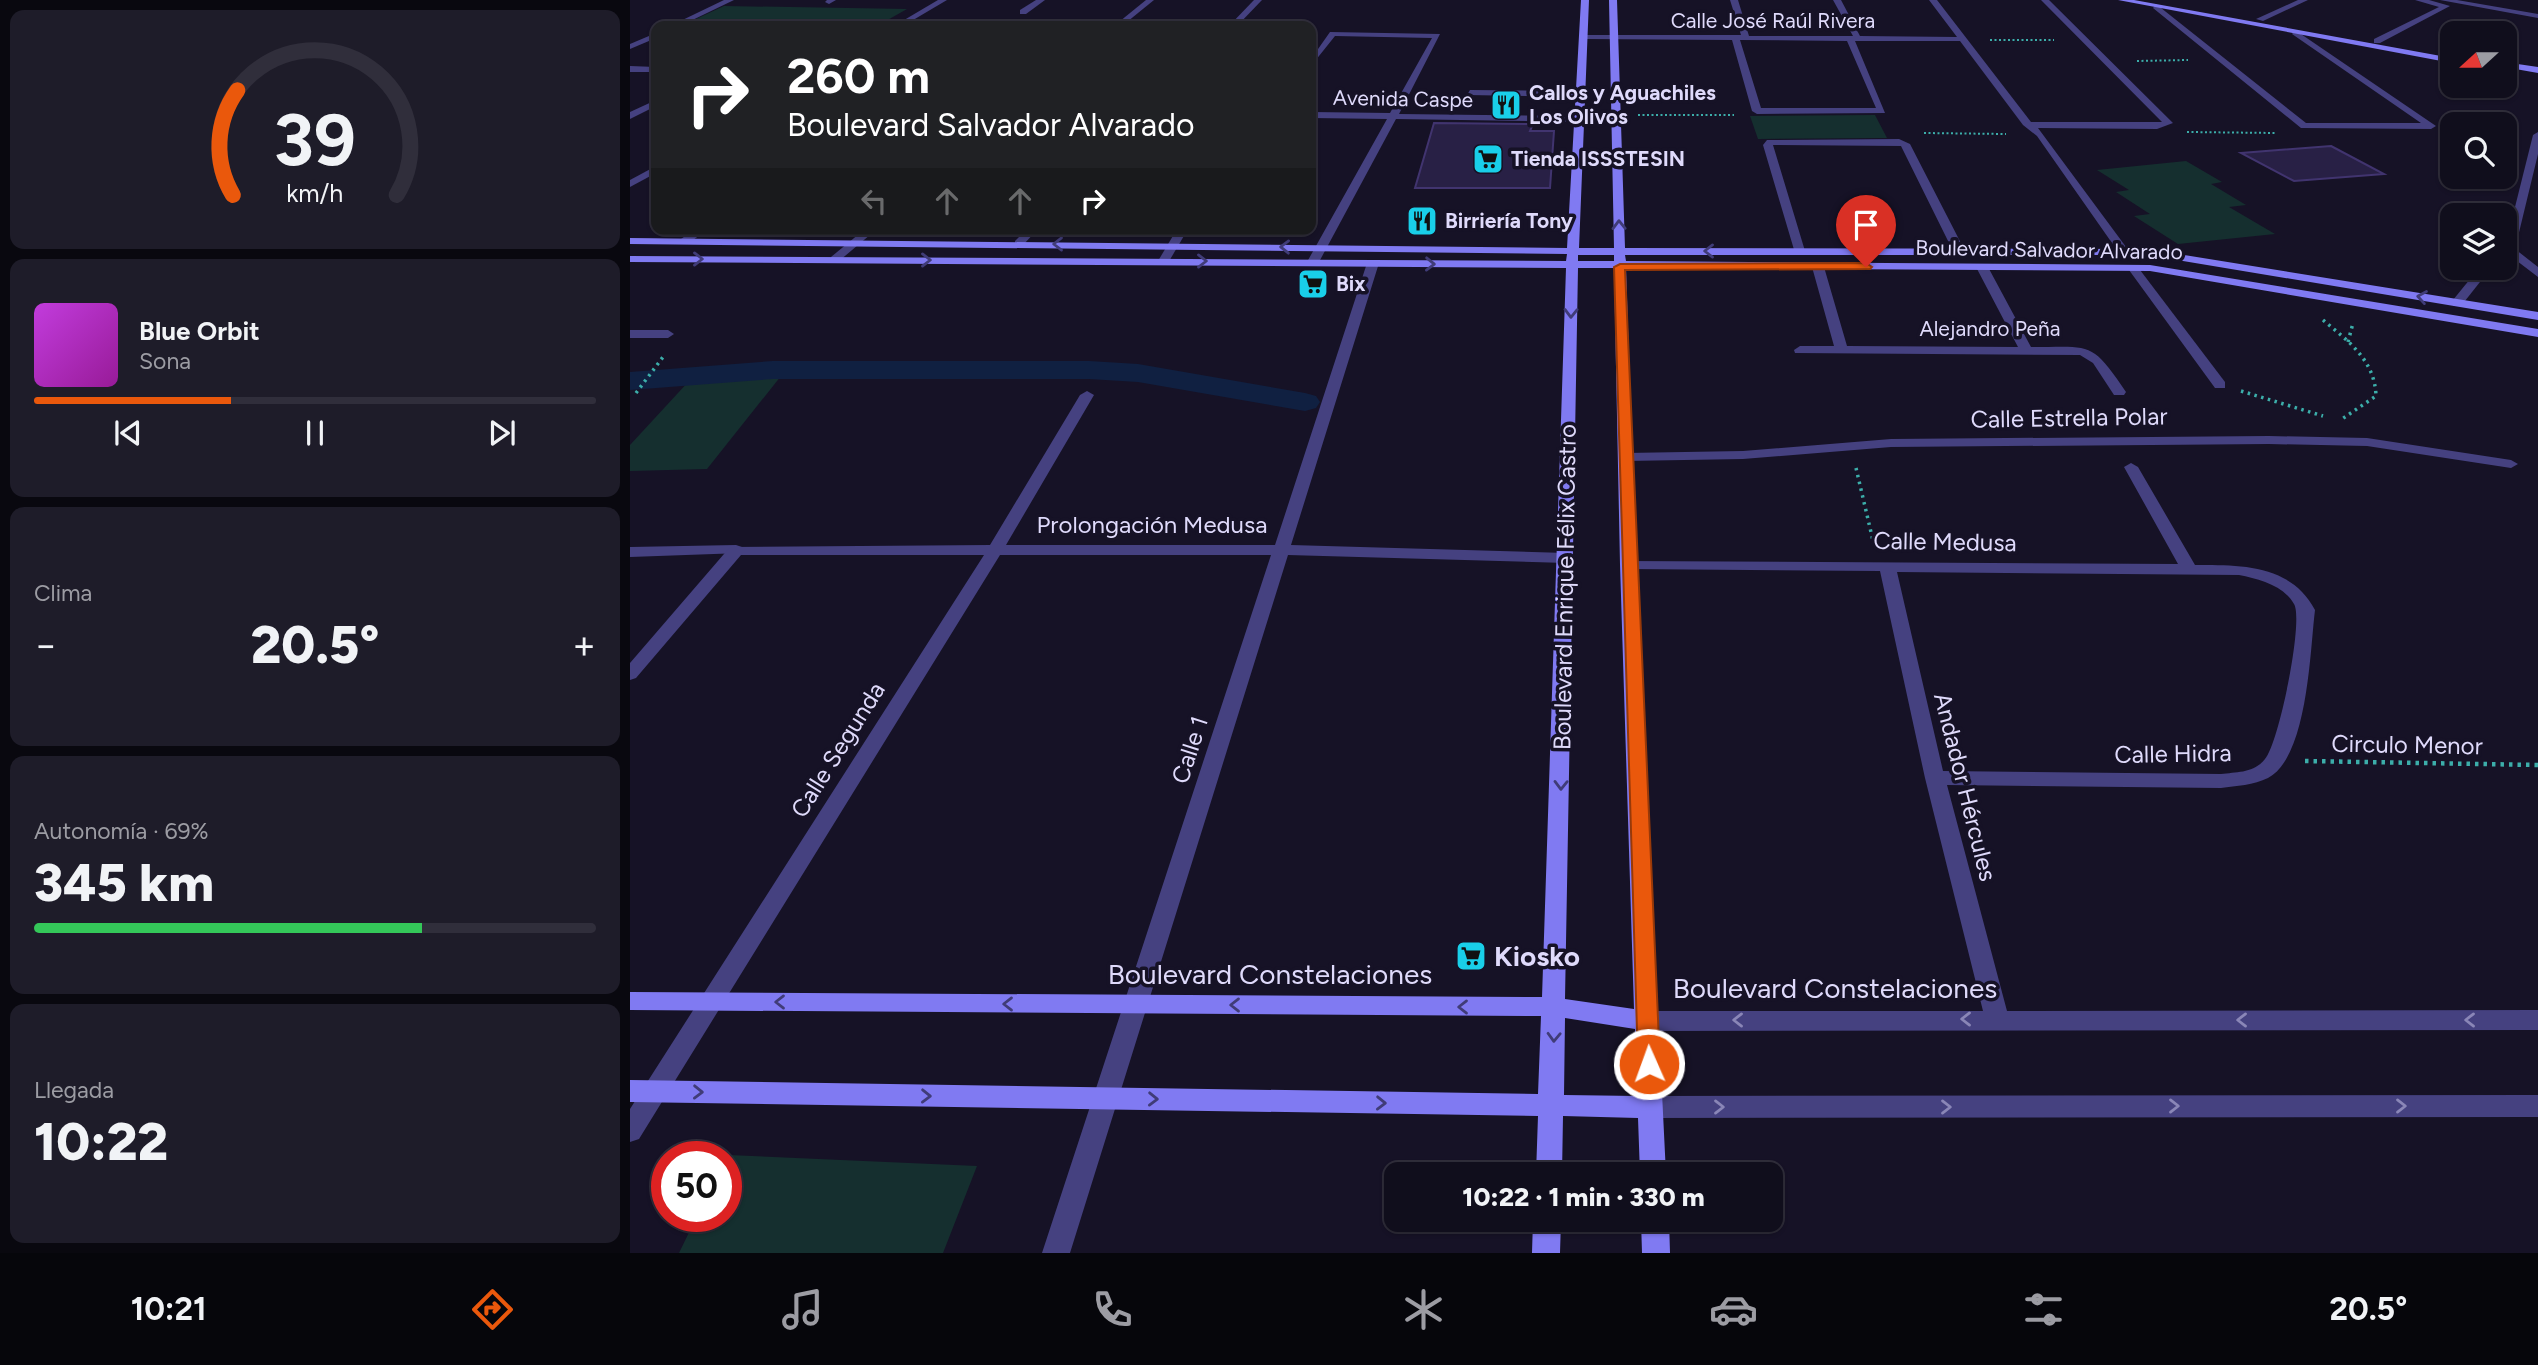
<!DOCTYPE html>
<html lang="es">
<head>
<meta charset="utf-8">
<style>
  body { margin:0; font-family:Figtree,sans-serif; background:#1e1c29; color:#f1f3f6; height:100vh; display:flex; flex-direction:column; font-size:26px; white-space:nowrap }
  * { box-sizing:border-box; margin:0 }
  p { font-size:23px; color:#9c9ca3 }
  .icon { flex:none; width:38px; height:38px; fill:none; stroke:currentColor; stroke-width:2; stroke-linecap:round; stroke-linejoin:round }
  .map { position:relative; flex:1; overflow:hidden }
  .side { display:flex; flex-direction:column; gap:10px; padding:10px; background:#09080f; width:630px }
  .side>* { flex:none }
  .top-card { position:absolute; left:21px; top:21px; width:665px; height:214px; border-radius:14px; box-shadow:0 2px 5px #0004,0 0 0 2px #302e3b; background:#202124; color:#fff; overflow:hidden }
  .needle { width:46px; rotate:249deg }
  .tools { position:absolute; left:1810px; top:21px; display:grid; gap:14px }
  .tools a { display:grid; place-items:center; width:77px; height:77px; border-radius:14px; background:#100e1c; box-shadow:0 2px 5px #0004,0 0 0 2px #302e3b; font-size:35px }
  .speed { position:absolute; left:21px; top:1141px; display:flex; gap:14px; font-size:35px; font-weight:700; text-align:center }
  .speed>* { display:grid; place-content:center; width:91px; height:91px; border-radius:50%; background:#100e1c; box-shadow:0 2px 5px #0004,0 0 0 2px #302e3b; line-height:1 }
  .speed .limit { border:10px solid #d22; background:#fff; color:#111 }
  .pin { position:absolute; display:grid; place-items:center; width:60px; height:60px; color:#fff; margin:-72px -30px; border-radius:50% 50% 50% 0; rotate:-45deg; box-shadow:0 0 7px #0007 }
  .pin .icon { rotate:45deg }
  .me { position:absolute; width:77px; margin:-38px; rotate:358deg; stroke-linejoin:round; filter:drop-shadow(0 0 5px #0008) }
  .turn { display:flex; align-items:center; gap:24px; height:147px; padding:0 21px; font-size:32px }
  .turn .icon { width:91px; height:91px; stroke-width:2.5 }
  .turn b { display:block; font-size:49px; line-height:60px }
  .lanes { display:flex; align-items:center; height:66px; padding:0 21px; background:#0003; justify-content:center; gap:35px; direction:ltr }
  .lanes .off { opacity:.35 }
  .big { font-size:52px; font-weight:800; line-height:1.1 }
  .side .tile { flex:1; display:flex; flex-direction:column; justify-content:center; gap:10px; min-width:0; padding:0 24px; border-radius:14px; background:#1e1c29 }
  .side .dial { align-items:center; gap:0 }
  .dial svg { height:182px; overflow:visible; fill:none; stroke:#302e3b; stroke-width:7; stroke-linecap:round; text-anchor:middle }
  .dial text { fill:#f1f3f6; stroke:none }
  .song { display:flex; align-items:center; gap:21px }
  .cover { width:84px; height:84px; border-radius:10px; background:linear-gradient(135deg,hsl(290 70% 55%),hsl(300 70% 35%)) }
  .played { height:7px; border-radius:4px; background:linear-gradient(90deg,#ea580c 35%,#302e3b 35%) }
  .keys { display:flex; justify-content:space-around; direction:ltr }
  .heat { display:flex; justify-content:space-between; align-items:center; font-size:38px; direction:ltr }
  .charge { height:10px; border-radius:5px; background:linear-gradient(90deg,#34c759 69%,#302e3b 0) }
  .trip { position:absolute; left:754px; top:1162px; width:399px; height:70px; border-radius:14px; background:#100e1c; box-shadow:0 2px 5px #0004,0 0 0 2px #302e3b; font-weight:800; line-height:70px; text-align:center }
  .tabs { display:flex; height:112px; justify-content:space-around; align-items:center; background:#06060b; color:#9c9ca3 }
  .tabs .icon { width:49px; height:49px }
  .tabs .on { color:#ea580c }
  .tabs b { font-size:32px; color:#f1f3f6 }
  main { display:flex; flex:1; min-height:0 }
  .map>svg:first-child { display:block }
  .green { fill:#152f2f }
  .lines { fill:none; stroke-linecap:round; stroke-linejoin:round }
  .canal { fill:#102041; fill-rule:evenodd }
  .building { fill:#282045; stroke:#41346f; stroke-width:2 }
  .path-far2 { stroke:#3caeaa; stroke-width:2; stroke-dasharray:2 2.5; stroke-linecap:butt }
  .path-far1 { stroke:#3caeaa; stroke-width:3.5; stroke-dasharray:2.5 4.5; stroke-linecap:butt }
  .path { stroke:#3caeaa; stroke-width:4.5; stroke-dasharray:3.5 5; stroke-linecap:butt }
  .lane { fill:#454180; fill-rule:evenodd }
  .street { fill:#454180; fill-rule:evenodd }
  .secondary { fill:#807af2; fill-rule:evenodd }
  .oneway { stroke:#403c78 }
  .oneway2 { stroke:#8a86b7 }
  .route { fill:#ea580c; stroke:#983908; stroke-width:2 }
  .labels { text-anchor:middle; stroke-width:7; stroke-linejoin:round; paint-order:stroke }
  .far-street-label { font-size:21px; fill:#dfdafb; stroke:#161226 }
  .far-poi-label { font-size:21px; font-weight:bold; fill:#dfdafb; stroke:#161226; text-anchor:start }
  .street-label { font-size:24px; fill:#dfdafb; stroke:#161226 }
  .near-poi-label { font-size:28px; font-weight:bold; fill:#dfdafb; stroke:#161226; text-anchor:start }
  .near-street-label { font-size:28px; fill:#dfdafb; stroke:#161226 }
</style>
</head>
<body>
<main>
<section class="side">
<div class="tile dial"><svg viewBox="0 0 100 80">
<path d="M14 69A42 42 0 1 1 86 69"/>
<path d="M14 69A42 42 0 0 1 16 23" stroke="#ea580c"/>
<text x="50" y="56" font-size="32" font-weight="700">39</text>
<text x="50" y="72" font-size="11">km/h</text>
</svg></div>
<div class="tile">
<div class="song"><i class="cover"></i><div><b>Blue Orbit</b><p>Sona</p></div></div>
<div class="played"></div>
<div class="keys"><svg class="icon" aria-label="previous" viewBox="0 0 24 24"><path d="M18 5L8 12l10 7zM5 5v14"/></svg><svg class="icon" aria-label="pause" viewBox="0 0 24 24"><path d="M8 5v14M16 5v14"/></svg><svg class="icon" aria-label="next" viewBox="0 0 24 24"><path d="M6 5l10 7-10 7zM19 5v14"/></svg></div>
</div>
<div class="tile"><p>Clima</p>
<div class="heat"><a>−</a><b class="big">20.5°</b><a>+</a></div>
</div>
<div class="tile"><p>Autonomía · 69%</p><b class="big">345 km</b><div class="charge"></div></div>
<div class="tile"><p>Llegada</p><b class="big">10:22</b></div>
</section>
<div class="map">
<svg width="1908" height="1253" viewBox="0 0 1908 1253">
  <rect width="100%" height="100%" fill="#161226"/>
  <g class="green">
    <polygon points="94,6 277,9 247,26 51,26"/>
    <polygon points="1245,115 1257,138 1128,139 1120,116"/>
    <polygon points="1556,161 1592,182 1581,184 1616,205 1599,207 1645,234 1548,244 1504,216 1520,214 1486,192 1499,190 1467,170"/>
    <polygon points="151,376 77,469 0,471 0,445 60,380"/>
    <polygon points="99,1155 347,1166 313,1253 49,1253 67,1216 96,1216"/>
  </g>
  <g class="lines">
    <polygon class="canal" points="143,361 459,361 508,364 675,393 686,396 690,402 686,408 675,411 508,382 459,379 143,379 0,390 0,372"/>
  </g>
  <g class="building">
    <polygon points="804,123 903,124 900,131 924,131 920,188 785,188"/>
    <polygon points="1701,146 1754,174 1664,181 1611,153"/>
  </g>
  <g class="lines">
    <g class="path-far2">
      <polyline points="1360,40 1424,40"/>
      <polyline points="1507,61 1558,60"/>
      <polyline points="1008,115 1104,115"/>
      <polyline points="1557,132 1646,133"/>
      <polyline points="1294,133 1376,134"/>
      <polyline points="1874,135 1885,135"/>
    </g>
    <g class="path-far1">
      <path d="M 1693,320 C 1718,341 1745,360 1746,396 L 1712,419"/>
      <polyline points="1718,342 1723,323"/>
      <polyline points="1611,391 1693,416"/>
      <polyline points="6,393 33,357"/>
      <polyline points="1226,468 1244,545"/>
    </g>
    <polyline class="path" points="1675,761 1908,765"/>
    <g class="lane">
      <polygon points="1639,436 1737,438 1881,460 1888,464 1881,468 1737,446 1639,444 1261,447 1113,459 996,461 989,457 996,453 1113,451 1261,439"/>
      <polygon points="106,545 112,547 114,550 112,553 0,557 0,547"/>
    </g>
    <g class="street">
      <polygon points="94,0 104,0 50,26 40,26"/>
      <polygon points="197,0 206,0 199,4 195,2"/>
      <polygon points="308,0 317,0 273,26 264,26"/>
      <polygon points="406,0 415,0 396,14 390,14 390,10"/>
      <polygon points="516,0 524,0 492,26 484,26"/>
      <polygon points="624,0 632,0 607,26 599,26"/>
      <path d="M 1100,0 L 1108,0 L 1119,36 L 1223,36 L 1203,0 L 1211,0 L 1230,36 L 1327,37 L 1299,0 L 1307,0 L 1401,122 L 1532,122 L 1411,0 L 1419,0 L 1543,123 L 1527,129 L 1408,128 L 1499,251 L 1489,253 L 1407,136 L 1393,125 L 1330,41 L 1225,41 L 1255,113 L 1127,114 L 1122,111 L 1102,40 L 955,39 L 951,37 L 955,35 L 1111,35 ZM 1110,40 L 1217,41 L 1246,108 L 1131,108 Z"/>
      <polygon points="1668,0 1678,0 1633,21 1626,19"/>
      <polygon points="1785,0 1799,0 1820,6 1750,43 1744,43 1744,39 1809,7"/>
      <polygon points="1810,0 1827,0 1908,14 1908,18"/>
      <polygon points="1526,4 1676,123 1791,123 1662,34 1665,30 1806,126 1801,129 1671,128 1523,8"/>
      <polygon points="700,32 810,34 769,114 950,116 955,119 950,122 766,119 689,262 679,264 677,262 757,119 681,118 681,112 760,113 802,38 705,36 681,66 681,59"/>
      <polygon points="26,33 26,38 0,49 0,44"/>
      <polygon points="0,66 26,67 26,72 0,72"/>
      <polygon points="840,90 951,91 955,94 951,97 837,95"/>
      <polygon points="26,100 26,106 0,119 0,112"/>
      <polygon points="1908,132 1908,154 1885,249 1908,267 1908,277 1874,251 1903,135"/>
      <polygon points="1269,139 1280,144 1335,251 1333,253 1323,251 1271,146 1143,145 1175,251 1165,253 1133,145 1137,140"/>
      <polygon points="26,166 26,173 0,187 0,180"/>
      <polygon points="65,229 78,229 59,243 51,243 51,239"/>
      <polygon points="235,229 247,229 209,261 201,261 201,257"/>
      <polygon points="397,229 408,229 393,245 385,245 385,241"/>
      <polygon points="547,229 558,229 538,263 530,263 528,261"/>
      <polygon points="743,260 749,263 661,545 936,553 944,558 936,563 658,555 440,1253 412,1253 641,555 370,555 9,1139 0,1142 0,1109 354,555 111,555 6,678 0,680 0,663 100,547 360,545 450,395 457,391 464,395 376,545 645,545 737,263"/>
      <path d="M 1188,264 L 1194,267 L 1217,346 L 1388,347 L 1346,267 L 1352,264 L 1358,267 L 1401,347 C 1461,347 1461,340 1496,392 L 1494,395 L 1484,395 L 1463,363 L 1450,355 L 1165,353 L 1164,350 L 1170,346 L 1204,346 L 1182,267 Z"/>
      <polygon points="1499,266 1507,266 1595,382 1595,388 1585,388 1499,270"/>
      <polygon points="1849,268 1861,268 1831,306 1823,306 1823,300"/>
      <polygon points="0,330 38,330 44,334 38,338 0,338"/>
      <path d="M 1501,463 L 1508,467 L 1565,565 C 1610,565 1661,564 1685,610 C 1680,650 1678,757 1638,778 C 1624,785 1606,786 1591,788 L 1317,785 L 1377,1011 L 1908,1010 L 1908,1030 L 1017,1031 L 1009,1028 L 1005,1021 L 1009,1014 L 1017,1011 L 1353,1011 L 1295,778 L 1250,571 L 998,569 L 992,567 L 990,564 L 992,561 L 1548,564 L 1494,467 ZM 1267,572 L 1609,575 C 1629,579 1653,585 1664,604 C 1674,620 1649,743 1635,759 C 1624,773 1607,772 1591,774 L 1313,771 Z"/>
      <polygon points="1908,1095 1908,1117 1020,1118 1011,1115 1007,1107 1011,1099 1020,1096"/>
    </g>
    <g class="secondary">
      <path d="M 951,0 L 959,0 L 949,248 L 984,248 L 979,0 L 987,0 L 995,248 L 1517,249 L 1908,312 L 1908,320 L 1517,255 L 995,255 L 996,261 L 1520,265 L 1908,329 L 1908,337 L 1520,271 L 996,268 L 1006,564 L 1036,1174 L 1010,1174 L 1008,1118 L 933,1116 L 932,1174 L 906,1174 L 908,1116 L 0,1102 L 0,1080 L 908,1094 L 911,1016 L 0,1010 L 0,992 L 912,997 L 936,268 L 0,262 L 0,256 L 936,261 L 937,254 L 0,244 L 0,238 L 937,248 ZM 948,255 L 984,255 L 984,261 L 948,261 ZM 948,268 L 984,268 L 990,564 L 1004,1009 L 935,999 ZM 935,1018 L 1005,1029 L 1007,1096 L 934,1095 Z"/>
      <polygon points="1488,0 1504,0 1822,58 1822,63"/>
      <polygon points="1874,62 1908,67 1908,73 1874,67"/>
      <polygon points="903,1220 931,1220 930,1253 902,1253"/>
      <polygon points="1011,1220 1039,1220 1040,1253 1012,1253"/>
    </g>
  </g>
  <defs><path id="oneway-chevron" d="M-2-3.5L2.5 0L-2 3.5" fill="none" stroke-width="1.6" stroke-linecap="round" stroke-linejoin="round" transform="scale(1.75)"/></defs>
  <g class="oneway">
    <use href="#oneway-chevron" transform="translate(989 225) rotate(-91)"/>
    <use href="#oneway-chevron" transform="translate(428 244) rotate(-180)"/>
    <use href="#oneway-chevron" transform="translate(655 247) rotate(-179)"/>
    <use href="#oneway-chevron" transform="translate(1079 251) rotate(180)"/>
    <use href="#oneway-chevron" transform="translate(68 259)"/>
    <use href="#oneway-chevron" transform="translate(296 260)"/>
    <use href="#oneway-chevron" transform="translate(572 261)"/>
    <use href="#oneway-chevron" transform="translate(800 264) rotate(1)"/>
    <use href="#oneway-chevron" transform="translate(1792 297) rotate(-170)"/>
    <use href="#oneway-chevron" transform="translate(941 313) rotate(91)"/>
    <use href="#oneway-chevron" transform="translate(931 785) rotate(91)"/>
    <use href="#oneway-chevron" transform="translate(150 1002) rotate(-180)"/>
    <use href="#oneway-chevron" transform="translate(378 1004) rotate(-180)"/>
    <use href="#oneway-chevron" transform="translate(605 1005) rotate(-180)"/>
    <use href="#oneway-chevron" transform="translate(833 1007) rotate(-180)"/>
    <use href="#oneway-chevron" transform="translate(924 1037) rotate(92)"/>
    <use href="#oneway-chevron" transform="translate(68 1092) rotate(1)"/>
    <use href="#oneway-chevron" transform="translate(296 1096) rotate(1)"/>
    <use href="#oneway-chevron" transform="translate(523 1099) rotate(1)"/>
    <use href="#oneway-chevron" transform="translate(751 1103) rotate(1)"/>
  </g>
  <g class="oneway2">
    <use href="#oneway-chevron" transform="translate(1336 1019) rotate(180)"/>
    <use href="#oneway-chevron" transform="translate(1108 1020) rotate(180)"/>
    <use href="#oneway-chevron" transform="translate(1612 1020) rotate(-180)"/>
    <use href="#oneway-chevron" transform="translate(1840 1020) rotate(-180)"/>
    <use href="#oneway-chevron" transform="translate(1544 1106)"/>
    <use href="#oneway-chevron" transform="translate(1771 1106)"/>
    <use href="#oneway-chevron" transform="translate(1089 1107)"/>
    <use href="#oneway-chevron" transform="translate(1316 1107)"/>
  </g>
  <polygon class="route" points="1236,263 1242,267 1240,269 995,270 1030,1064 1027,1070 1019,1073 1011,1070 1008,1064 984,267 990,264"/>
  <defs>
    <g id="restaurant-square" transform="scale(1.575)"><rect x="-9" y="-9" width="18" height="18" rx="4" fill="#19cfe9" stroke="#161226"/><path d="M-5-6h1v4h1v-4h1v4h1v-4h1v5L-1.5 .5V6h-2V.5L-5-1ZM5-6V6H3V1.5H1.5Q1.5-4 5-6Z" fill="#111"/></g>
    <g id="supermarket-square" transform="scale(1.575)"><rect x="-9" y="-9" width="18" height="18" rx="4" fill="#19cfe9" stroke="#161226"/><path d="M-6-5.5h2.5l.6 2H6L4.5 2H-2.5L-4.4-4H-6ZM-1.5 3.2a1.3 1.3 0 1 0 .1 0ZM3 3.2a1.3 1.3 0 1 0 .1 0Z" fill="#111"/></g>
  </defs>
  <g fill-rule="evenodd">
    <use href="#restaurant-square" x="876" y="105"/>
    <use href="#supermarket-square" x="858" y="159"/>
    <use href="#restaurant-square" x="792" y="221"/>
    <use href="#supermarket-square" x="683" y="284"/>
    <use href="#supermarket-square" x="841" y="956"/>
  </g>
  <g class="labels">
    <g class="far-street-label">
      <text x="1143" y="28">Calle José Raúl Rivera</text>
      <text transform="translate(773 99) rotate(1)" y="7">Avenida Caspe</text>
      <text transform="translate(1419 250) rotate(1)" y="7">Boulevard Salvador Alvarado</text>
      <text x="1360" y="336">Alejandro Peña</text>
    </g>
    <g class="far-poi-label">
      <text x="899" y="100">Callos y Aguachiles<tspan x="899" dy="24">Los Olivos</tspan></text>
      <text x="881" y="166">Tienda ISSSTESIN</text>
      <text x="815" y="228">Birriería Tony</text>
      <text x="706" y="291">Bix</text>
    </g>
    <g class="street-label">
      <text transform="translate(1439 418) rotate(-1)" y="8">Calle Estrella Polar</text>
      <text x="522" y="533">Prolongación Medusa</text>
      <text transform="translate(1315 542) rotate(1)" y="8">Calle Medusa</text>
      <text transform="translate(935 587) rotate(-89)" y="8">Boulevard Enrique Félix Castro</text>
      <text transform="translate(1777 745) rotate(1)" y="8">Circulo Menor</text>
      <text transform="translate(208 750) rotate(-58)" y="8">Calle Segunda</text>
      <text transform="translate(560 750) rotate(-72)" y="8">Calle 1</text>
      <text transform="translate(1543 754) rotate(-1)" y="8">Calle Hidra</text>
      <text transform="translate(1335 787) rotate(76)" y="8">Andador Hércules</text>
    </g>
    <g class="near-poi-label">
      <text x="864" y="966">Kiosko</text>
    </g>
    <g class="near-street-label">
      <text x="640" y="984">Boulevard Constelaciones</text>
      <text x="1205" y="998">Boulevard Constelaciones</text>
    </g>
  </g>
</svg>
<div class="tools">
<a><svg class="needle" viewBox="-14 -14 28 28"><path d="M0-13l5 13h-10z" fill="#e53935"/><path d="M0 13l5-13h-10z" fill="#9c9ca3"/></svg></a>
<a><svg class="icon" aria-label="search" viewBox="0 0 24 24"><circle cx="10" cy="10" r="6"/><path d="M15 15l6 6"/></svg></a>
<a><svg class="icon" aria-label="layers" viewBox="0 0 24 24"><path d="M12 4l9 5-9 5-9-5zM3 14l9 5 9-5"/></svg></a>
</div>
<div class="speed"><div class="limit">50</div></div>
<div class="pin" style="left:1236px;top:267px;background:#d93025"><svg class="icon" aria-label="arrive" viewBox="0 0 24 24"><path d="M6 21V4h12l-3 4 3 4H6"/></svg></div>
<svg class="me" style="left:1019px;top:1064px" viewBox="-20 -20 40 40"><circle r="17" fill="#ea580c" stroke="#fff" stroke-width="3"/><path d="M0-11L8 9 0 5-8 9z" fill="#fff"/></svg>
<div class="trip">10:22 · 1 min · 330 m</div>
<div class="top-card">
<div class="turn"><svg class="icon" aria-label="right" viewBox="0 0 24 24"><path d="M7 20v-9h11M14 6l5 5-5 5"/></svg><div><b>260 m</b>Boulevard Salvador Alvarado</div></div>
<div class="lanes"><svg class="icon off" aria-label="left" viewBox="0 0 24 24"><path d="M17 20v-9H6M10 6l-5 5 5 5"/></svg><svg class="icon off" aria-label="ahead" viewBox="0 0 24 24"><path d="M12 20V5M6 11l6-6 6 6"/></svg><svg class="icon off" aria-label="ahead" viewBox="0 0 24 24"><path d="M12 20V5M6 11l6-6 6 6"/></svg><svg class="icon" aria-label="right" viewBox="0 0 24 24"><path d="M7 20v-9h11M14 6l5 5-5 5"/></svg></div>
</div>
</div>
</main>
<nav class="tabs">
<b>10:21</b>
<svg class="icon on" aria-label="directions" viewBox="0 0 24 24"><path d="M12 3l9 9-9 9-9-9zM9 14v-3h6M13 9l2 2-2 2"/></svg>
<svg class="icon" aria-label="music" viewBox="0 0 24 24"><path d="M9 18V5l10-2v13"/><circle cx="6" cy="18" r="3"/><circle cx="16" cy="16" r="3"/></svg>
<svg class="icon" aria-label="phone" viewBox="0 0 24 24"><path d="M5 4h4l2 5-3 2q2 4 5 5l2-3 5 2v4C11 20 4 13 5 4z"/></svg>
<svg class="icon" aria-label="climate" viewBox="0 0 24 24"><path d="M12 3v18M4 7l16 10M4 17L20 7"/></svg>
<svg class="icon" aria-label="car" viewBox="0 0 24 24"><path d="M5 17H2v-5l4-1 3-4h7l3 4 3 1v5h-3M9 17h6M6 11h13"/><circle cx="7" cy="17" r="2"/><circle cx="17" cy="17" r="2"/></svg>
<svg class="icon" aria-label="filters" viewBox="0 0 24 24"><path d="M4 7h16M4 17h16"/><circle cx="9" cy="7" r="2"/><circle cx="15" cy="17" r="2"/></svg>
<b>20.5°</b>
</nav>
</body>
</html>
